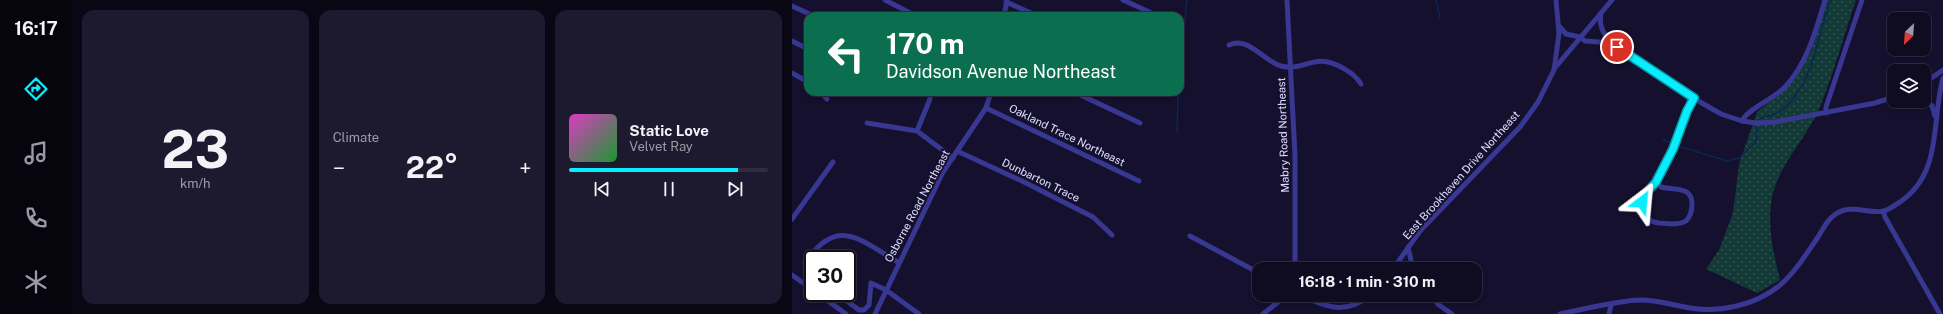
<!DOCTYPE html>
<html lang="en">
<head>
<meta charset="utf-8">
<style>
  body { margin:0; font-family:"Public Sans",sans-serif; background:#1d1a2f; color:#f1f3f6; height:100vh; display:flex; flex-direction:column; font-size:15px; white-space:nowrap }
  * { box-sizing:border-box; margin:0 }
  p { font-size:13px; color:#9b9ba5 }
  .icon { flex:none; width:22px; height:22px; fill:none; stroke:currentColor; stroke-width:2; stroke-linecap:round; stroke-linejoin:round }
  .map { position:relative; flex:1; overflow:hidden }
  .details { display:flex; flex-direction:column; gap:10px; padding:10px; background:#080713; width:720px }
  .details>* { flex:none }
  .top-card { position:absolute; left:12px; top:12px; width:380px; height:84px; border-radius:12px; box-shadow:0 2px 6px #0003,0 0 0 1px #2f2c40; background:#0b6e4f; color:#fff; overflow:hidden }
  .needle { width:26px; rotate:205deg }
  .controls { position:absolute; left:1095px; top:12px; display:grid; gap:8px }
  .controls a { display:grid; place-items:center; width:44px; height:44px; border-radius:8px; background:#0f0c22; box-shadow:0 2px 6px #0003,0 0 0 1px #2f2c40; font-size:20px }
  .speed { position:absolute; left:12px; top:250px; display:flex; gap:8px; font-size:20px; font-weight:700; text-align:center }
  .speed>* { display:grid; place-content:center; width:52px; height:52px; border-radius:50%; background:#0f0c22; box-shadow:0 2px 6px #0003,0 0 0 1px #2f2c40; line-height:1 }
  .speed .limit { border:2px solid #111; border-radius:6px; background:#fff; color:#111 }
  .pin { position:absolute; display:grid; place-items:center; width:34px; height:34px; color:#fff; margin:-17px; border:2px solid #fff; border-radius:50%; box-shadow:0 1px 4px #0007 }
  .me { position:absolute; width:44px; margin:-22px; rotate:29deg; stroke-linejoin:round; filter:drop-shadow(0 0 3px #0008) }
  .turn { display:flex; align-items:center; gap:14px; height:84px; padding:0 16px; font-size:18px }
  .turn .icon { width:52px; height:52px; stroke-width:2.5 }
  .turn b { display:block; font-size:28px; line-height:34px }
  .big { font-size:30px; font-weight:700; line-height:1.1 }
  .details .widget { flex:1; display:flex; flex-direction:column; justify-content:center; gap:6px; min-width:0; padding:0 14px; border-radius:12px; background:#1d1a2f }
  .details .dial { align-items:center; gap:0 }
  .dial b { font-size:52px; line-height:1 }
  .song { display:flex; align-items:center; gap:12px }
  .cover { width:48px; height:48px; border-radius:6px; background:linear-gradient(135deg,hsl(310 70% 55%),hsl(130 70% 35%)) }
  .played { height:4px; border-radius:2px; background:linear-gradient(90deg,#09eeff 85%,#2f2c40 85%) }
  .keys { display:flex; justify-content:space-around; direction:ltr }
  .heat { display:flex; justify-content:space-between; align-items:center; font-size:22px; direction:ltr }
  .details .tiles { flex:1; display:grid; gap:10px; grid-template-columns:repeat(3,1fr) }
  .trip { position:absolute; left:460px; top:262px; width:230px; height:40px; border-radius:12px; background:#0f0c22; box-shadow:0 2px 6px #0003,0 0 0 1px #2f2c40; font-weight:700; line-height:40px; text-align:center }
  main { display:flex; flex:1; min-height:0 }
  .tab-bar { display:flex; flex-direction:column; width:72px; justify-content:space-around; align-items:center; background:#06050e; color:#9b9ba5 }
  .tab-bar .icon { width:28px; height:28px }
  .tab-bar .on { color:#09eeff }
  .tab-bar b { font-size:18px; color:#f1f3f6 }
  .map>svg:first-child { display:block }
  .park { fill:url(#park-dots) }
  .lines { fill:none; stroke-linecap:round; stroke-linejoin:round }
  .stream { stroke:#092754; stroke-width:1.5 }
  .minor { stroke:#383791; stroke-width:5 }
  .route-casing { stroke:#069ba6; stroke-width:10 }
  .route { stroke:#09eeff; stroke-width:7 }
  .labels { text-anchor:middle; stroke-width:4; stroke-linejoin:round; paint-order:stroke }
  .street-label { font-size:11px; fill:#e0ddff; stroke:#14102e }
</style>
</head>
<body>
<main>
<nav class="tab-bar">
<b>16:17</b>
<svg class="icon on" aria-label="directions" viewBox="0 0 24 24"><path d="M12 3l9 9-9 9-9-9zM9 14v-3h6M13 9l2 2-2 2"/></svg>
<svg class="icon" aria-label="music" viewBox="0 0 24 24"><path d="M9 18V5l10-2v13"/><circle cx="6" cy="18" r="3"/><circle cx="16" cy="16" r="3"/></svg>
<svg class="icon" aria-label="phone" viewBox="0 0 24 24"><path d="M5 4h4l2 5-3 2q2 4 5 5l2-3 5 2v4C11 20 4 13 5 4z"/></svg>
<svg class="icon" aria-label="climate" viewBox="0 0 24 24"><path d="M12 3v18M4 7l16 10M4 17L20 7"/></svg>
</nav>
<section class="details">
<div class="tiles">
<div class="widget dial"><b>23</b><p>km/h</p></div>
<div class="widget"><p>Climate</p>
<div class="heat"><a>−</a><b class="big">22°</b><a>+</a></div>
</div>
<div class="widget">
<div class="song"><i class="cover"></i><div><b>Static Love</b><p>Velvet Ray</p></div></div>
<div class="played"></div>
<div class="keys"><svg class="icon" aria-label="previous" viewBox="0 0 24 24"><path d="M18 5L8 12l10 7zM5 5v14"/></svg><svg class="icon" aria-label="pause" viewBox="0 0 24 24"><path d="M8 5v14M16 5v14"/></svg><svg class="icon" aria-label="next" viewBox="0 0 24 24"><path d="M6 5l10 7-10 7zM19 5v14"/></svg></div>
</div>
</div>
</section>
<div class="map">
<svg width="1151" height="314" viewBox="0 0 1151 314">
  <defs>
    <pattern id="park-dots" width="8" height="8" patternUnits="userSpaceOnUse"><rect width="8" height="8" fill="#123936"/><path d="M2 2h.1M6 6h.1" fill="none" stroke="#345554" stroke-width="1.8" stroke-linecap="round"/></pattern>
  </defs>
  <rect width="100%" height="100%" fill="#14102e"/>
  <path class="park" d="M 1035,0 L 1064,0 C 1052,35 1042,72 1028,107 C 1017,133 996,155 985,181 C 972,212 980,248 988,280 L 965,293 L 914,269 L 927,250 L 941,213 L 947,164 L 965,112 L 1002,81 L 1019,51 Z"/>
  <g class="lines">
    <g class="stream">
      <polyline points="644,0 648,18"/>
      <polyline points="388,64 395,0"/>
      <path d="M 966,120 C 972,115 983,116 989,111 C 1024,82 1023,39 1039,0"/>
      <polyline points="385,132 386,92"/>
      <polyline points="871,140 879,143"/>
      <polyline points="886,146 935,161 947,158 964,142 965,127"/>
    </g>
    <g class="minor">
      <polyline points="93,0 124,16"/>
      <polyline points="331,0 366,16"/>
      <polyline points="495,0 503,156 503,269"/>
      <polyline points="214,2 246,16"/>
      <polyline points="0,6 22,16"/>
      <path d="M 809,13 C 806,28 813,36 823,46"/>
      <polyline points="212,16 215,0"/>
      <polyline points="768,27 774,34 788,37"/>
      <polyline points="788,37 793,41 807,42 825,47 908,102 929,114 950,121 964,123 983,122 1083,103 1102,97"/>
      <polyline points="0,41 16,49"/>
      <path d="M 437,45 C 457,36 471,61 489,66 C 514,72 521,51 551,68 C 559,73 564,76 569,84"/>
      <polyline points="762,69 820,0"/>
      <polyline points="0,73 16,82"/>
      <polyline points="1132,83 1151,70"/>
      <polyline points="29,92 35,99"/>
      <polyline points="167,92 172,94"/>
      <polyline points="282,92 348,123"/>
      <polyline points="1132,99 1140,106 1143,116"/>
      <polyline points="194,108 347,181"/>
      <polyline points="1034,113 1034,107 1070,0"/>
      <path d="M 950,121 C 954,110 982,99 993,87 C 1015,64 1024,30 1033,0"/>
      <polyline points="75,123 125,131 161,158"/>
      <polyline points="125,131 138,99 138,92"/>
      <polyline points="165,151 230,181 301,217 320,235"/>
      <path d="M 864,182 L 869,187 C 880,190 900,186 900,203 C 900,211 899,216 894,221 C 886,226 875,223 867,223 C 855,222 849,214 850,202 C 852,193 858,188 863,182 C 882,158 887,125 902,99"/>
      <polyline points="1091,211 1093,217 1148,314"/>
      <polyline points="0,219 41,162"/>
      <polyline points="398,236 467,273"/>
      <polyline points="616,247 621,269"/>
      <polyline points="601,269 628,231 728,127 746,102 762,70 767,34 764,0"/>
      <polyline points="0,275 21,290"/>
      <path d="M 21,278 L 15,274 L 13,263 C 45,215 68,240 106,262"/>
      <polyline points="25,293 54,314"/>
      <polyline points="44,293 67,310 72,310 77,305 79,283 94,290 127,314"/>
      <path d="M 508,295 C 538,309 554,314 579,295"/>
      <polyline points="638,295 647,305 660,314"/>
      <polyline points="83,314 151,172 194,108 199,92"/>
      <polyline points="471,314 495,295"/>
      <path d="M 768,314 C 794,309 822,301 848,300 C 866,300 881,305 898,308 C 928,313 963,305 987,286 C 1002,274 1015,253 1026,237 C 1030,231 1034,222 1040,217 C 1058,201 1076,215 1092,211 C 1098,209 1103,205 1108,202 C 1151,173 1139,121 1151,78"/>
      <polyline points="817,314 819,305"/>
    </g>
  </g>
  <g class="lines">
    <g class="route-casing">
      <polyline id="route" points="825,47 902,98 895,111 881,149 864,182 855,192 850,202"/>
    </g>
    <use href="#route" class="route"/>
  </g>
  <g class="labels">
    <g class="street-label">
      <text transform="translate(275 135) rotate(26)" y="4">Oakland Trace Northeast</text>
      <text transform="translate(491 135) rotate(-92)" y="4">Mabry Road Northeast</text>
      <text transform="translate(669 175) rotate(-48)" y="4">East Brookhaven Drive Northeast</text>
      <text transform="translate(249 180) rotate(26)" y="4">Dunbarton Trace</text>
      <text transform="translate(125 206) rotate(-62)" y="4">Osborne Road Northeast</text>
    </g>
  </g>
</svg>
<div class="controls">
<a><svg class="needle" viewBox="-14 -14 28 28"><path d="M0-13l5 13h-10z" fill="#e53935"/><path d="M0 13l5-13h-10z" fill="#9b9ba5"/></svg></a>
<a><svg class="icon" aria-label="layers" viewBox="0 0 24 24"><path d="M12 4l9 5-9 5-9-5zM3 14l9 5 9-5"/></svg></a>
</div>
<div class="speed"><div class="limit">30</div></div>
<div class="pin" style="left:825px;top:47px;background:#d93025"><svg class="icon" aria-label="arrive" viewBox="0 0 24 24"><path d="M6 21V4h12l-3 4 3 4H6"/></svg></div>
<svg class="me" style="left:850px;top:202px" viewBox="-20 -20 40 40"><path d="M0-17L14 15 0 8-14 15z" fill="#09eeff" stroke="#fff" stroke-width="4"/></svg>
<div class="trip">16:18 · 1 min · 310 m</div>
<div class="top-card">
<div class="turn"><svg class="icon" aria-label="left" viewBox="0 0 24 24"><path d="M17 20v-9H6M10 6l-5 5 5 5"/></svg><div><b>170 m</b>Davidson Avenue Northeast</div></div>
</div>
</div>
</main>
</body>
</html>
